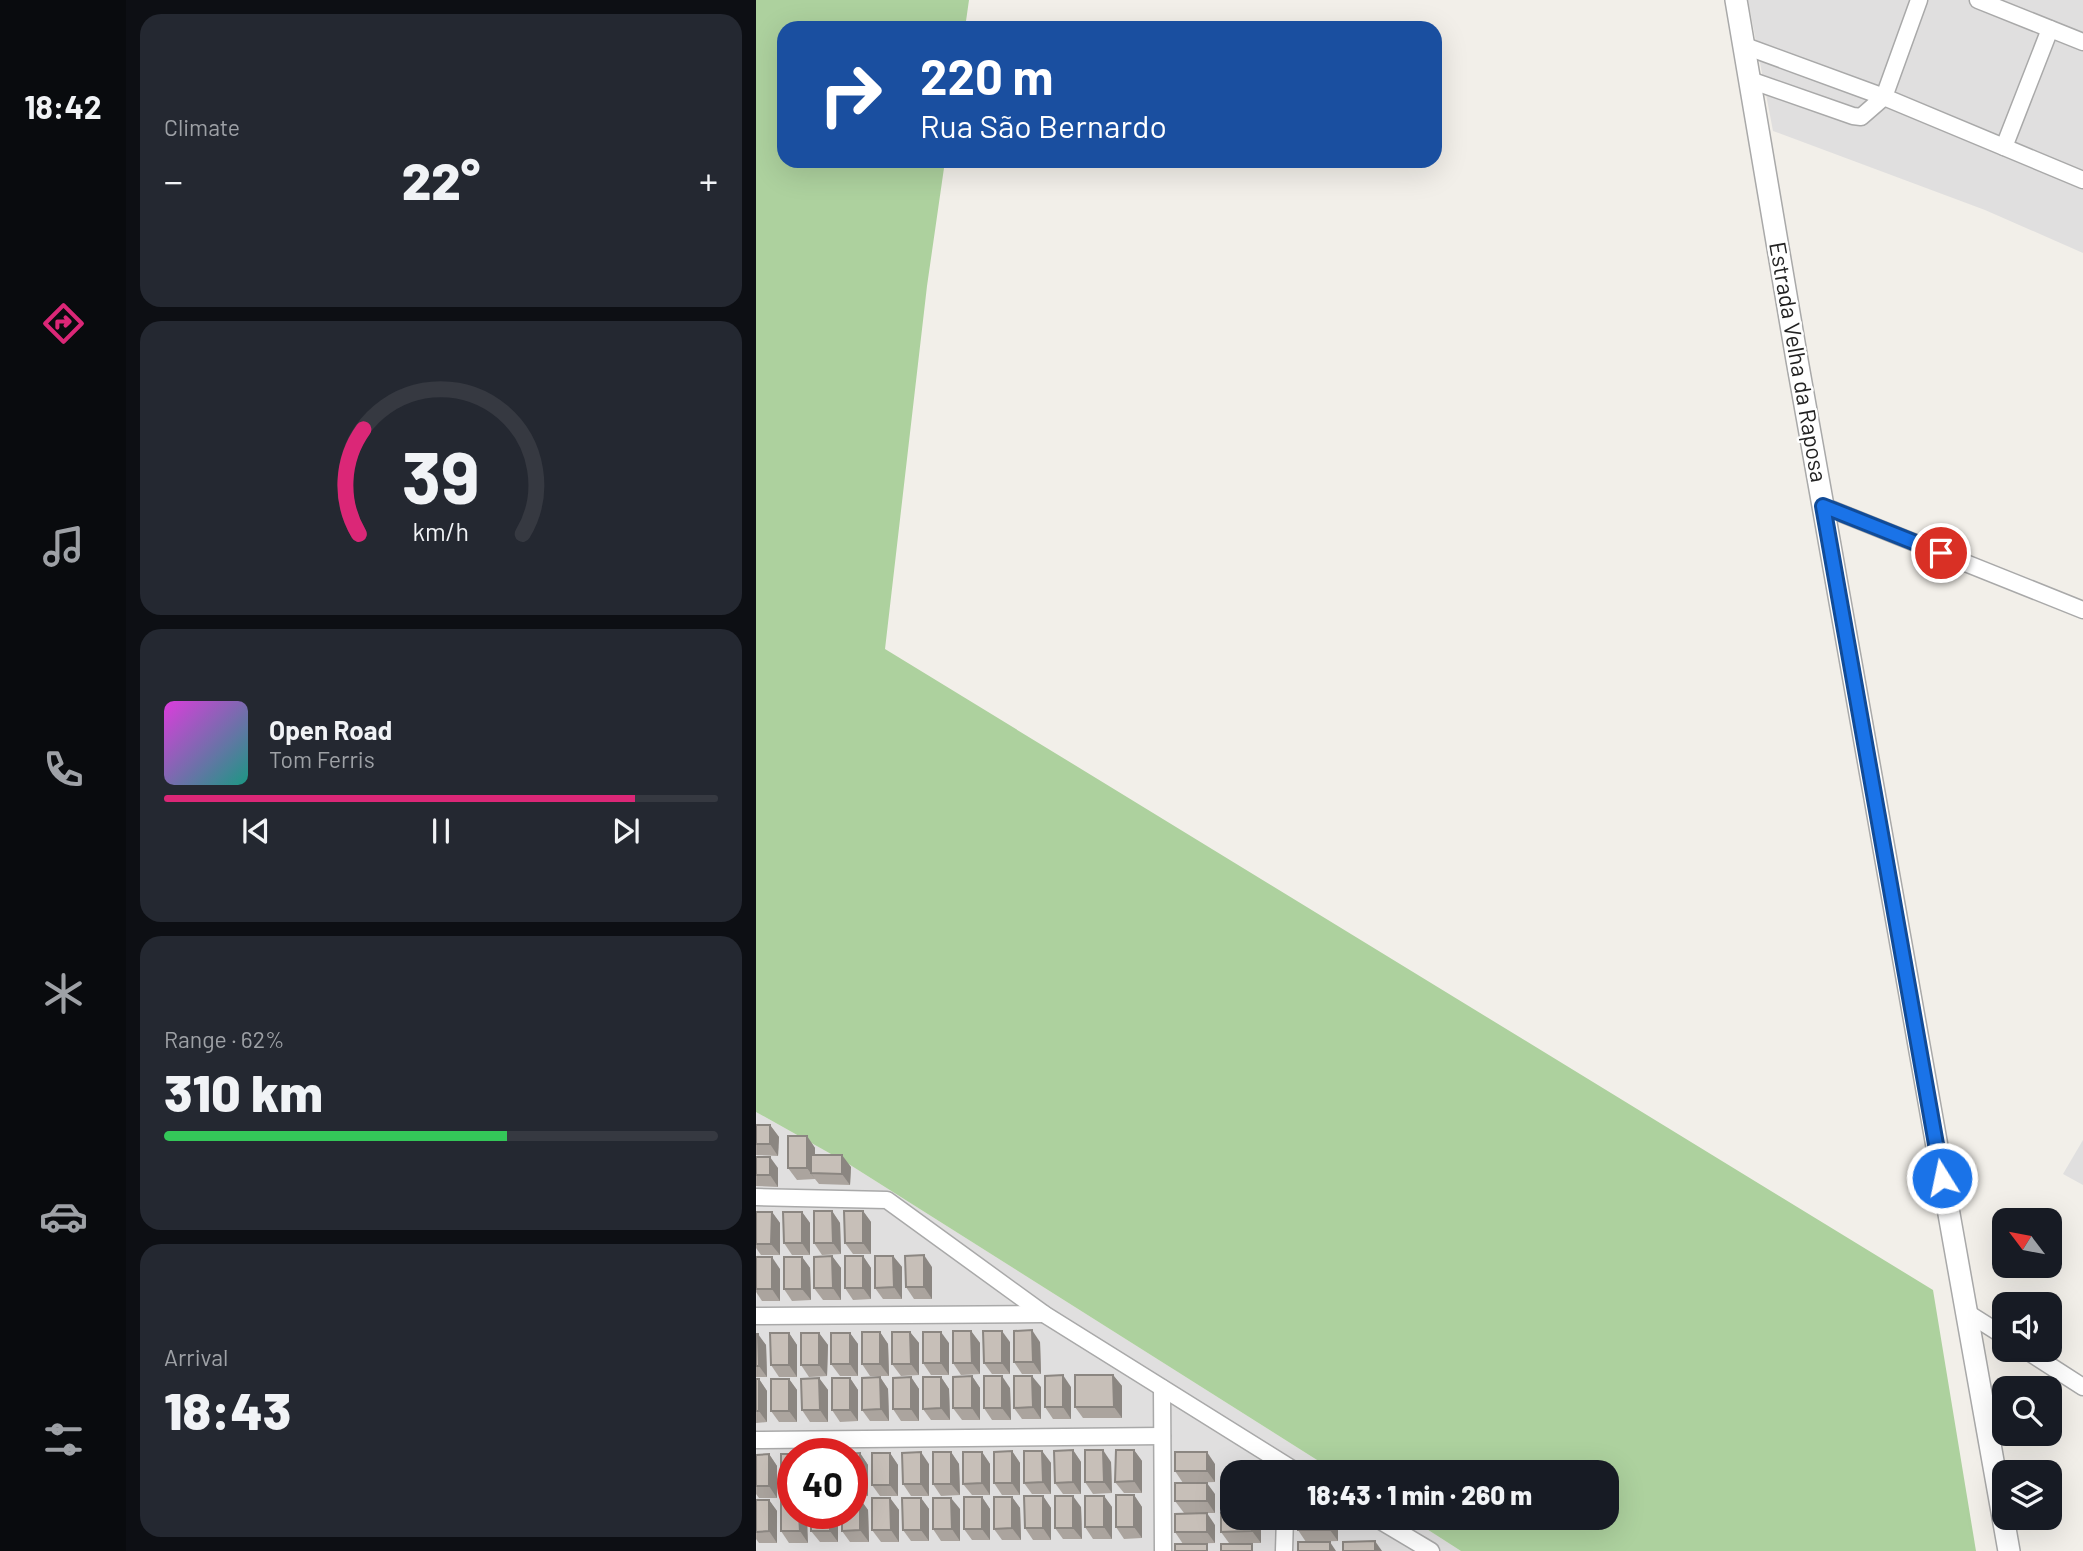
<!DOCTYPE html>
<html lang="en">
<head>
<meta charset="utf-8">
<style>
  body { margin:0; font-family:Barlow,sans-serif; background:#242831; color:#f1f3f6; height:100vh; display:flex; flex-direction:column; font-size:26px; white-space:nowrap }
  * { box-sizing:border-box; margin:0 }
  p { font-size:23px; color:#9ea1a6 }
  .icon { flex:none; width:38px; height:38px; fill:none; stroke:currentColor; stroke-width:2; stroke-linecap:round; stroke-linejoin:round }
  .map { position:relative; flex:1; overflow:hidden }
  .details { display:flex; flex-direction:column; gap:14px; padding:14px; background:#0d0f14; width:630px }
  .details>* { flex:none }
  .hud { position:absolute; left:21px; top:21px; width:665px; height:147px; border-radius:21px; box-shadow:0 7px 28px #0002; background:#1a4fa0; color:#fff; overflow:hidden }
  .needle { width:46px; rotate:302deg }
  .tools { position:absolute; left:1236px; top:1208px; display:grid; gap:14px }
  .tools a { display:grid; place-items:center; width:70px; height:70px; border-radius:14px; background:#171b24; box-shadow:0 7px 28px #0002; font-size:35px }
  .speed { position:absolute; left:21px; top:1438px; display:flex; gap:14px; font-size:35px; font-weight:700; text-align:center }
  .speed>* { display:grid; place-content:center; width:91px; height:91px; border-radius:50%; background:#171b24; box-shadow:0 7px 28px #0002; line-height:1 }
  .speed .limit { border:10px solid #d22; background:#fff; color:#111 }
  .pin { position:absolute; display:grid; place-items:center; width:60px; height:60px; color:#fff; margin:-30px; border:4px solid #fff; border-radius:50%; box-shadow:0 2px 7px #0007 }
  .me { position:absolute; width:77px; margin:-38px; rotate:350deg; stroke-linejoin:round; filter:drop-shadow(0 0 5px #0008) }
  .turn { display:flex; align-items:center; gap:24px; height:147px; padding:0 28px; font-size:32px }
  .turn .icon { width:91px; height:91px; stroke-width:2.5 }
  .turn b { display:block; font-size:49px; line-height:60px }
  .big { font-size:52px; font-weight:800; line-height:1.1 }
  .details .tile { flex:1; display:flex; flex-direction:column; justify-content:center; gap:10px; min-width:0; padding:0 24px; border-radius:21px; background:#242831 }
  .details .dial { align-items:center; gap:0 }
  .dial svg { height:182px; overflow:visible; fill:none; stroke:#363941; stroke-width:7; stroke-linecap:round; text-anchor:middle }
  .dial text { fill:#f1f3f6; stroke:none }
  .song { display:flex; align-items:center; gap:21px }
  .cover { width:84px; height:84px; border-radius:10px; background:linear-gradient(135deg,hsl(300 70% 55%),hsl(170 70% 35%)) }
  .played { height:7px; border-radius:4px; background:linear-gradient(90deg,#db2777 85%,#363941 85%) }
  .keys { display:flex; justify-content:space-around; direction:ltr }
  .heat { display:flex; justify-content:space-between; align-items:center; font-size:38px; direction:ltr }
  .charge { height:10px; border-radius:5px; background:linear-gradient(90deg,#34c759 62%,#363941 0) }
  .trip { position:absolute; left:464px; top:1460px; width:399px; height:70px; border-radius:21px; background:#171b24; box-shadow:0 7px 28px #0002; font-weight:800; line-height:70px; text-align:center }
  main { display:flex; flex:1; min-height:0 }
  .dock { display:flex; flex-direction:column; width:126px; justify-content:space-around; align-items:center; background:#090b0e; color:#9ea1a6 }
  .dock .icon { width:49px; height:49px }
  .dock .active { color:#db2777 }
  .dock b { font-size:32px; color:#f1f3f6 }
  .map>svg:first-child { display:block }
  .residential { fill:#e0dfdf; fill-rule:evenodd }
  .forest { fill:#add19e }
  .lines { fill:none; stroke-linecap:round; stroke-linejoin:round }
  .minor-casing { stroke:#a9a9a9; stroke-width:19 }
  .tertiary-casing { stroke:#a9a9a9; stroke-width:24 }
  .minor { stroke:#fff; stroke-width:16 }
  .tertiary { stroke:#fff; stroke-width:21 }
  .wall { fill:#aba49e }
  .shaded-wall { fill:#8b8681 }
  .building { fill:#c7bfb8; stroke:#8b8681; stroke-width:2 }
  .route-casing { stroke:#114b97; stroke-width:18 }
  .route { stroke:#1a73e8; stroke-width:12 }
  .labels { text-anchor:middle; stroke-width:5; stroke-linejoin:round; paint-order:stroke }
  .street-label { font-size:23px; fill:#222; stroke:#fff }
</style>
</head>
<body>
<main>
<nav class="dock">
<b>18:42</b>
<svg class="icon active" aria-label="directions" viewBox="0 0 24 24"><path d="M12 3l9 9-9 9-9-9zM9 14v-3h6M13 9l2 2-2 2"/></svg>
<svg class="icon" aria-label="music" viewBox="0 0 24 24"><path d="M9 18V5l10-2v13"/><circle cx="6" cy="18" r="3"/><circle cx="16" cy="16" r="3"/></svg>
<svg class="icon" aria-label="phone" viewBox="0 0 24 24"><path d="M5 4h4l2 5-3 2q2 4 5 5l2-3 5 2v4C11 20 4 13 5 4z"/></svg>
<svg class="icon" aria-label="climate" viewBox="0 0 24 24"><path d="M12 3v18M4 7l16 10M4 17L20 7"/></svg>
<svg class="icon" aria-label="car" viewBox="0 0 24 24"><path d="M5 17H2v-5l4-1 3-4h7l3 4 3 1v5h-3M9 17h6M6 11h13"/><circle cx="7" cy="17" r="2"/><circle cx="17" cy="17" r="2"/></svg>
<svg class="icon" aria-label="filters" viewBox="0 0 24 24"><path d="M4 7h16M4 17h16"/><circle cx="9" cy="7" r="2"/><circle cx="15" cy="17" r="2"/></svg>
</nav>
<section class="details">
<div class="tile"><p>Climate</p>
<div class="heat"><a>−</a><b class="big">22°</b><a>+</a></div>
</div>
<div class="tile dial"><svg viewBox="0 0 100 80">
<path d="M14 69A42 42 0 1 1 86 69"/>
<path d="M14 69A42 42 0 0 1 16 23" stroke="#db2777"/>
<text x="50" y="56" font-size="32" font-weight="700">39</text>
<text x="50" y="72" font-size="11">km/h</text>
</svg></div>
<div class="tile">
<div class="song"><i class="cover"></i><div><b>Open Road</b><p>Tom Ferris</p></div></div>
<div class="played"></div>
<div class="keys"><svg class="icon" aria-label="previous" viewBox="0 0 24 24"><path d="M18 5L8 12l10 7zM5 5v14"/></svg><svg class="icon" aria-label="pause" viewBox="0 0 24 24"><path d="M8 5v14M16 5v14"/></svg><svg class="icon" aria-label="next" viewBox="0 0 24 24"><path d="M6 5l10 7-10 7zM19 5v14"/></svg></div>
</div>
<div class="tile"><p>Range · 62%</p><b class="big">310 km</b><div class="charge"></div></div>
<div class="tile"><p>Arrival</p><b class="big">18:43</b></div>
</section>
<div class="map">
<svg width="1327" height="1551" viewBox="0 0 1327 1551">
  <rect width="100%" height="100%" fill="#f2efe9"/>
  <g class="residential">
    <polygon points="992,0 1327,0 1327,253 1229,210 1017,131"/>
    <path d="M 0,1112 L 91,1163 L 580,1472 L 476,1472 L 476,1517 L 652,1517 L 705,1551 L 0,1551 ZM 37,1454 L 96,1454 L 96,1514 L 37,1514 Z"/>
    <polygon points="1327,1140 1327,1185 1307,1174"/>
  </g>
  <polygon class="forest" points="0,0 213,0 209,28 28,28 28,161 189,161 171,286 129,649 1177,1290 1220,1551 705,1551 652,1517 850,1517 850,1472 580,1472 91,1163 0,1112"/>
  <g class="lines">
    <g class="minor-casing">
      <g id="minor">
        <polyline points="1222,0 1327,42"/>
        <polyline points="989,46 1128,97 1327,180"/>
        <polyline points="994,80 1097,116 1105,117 1128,97 1163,0"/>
        <polyline points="1248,147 1294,29"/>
        <polyline points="1067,506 1327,610"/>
        <polyline points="0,1197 131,1200 288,1314 541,1472"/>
        <polyline points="1210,1312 1248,1336"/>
        <polyline points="0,1316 288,1314"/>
        <polyline points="1268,1349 1327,1387"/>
        <polyline points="406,1388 407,1551"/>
        <polyline points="0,1440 406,1436"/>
        <polyline points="618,1517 675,1551"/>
        <polyline points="528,1551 529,1517"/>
      </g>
    </g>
    <g class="tertiary-casing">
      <polyline id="tertiary" points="980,0 1041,360 1253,1551"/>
    </g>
    <use href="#minor" class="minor"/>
    <use href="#tertiary" class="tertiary"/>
  </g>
  <g class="wall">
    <polygon points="0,1125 14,1125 23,1137 22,1156 0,1155"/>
    <polygon points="51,1136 59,1148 59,1155 95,1167 94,1185 63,1184 59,1179 41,1180 32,1168"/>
    <polygon points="0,1157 22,1168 22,1187 0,1186"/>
    <polygon points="76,1211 84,1223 85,1254 66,1255 58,1243"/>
    <polygon points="107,1211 115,1222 115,1254 97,1254 89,1243"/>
    <polygon points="0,1212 16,1212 24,1223 24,1255 5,1255 0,1248"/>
    <polygon points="46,1212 54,1223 54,1255 36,1255 28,1243"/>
    <polygon points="76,1256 85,1268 85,1300 67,1300 58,1288"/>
    <polygon points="107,1256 115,1268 115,1299 97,1300 89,1288"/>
    <polygon points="137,1256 146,1267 146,1299 127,1299 119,1288"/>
    <polygon points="0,1257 24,1269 24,1301 6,1301 0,1292"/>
    <polygon points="46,1257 54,1268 55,1300 36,1301 28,1289"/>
    <polygon points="176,1267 176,1299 158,1299 150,1287"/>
    <polygon points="215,1331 224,1343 224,1374 205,1375 197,1363"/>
    <polygon points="124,1332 132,1344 133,1376 114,1376 106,1364"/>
    <polygon points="154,1332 163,1343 163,1375 145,1376 136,1364"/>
    <polygon points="33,1333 41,1345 41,1377 23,1377 15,1365"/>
    <polygon points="63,1333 72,1345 71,1376 53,1377 45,1365"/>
    <polygon points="94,1333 102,1344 102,1376 84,1376 75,1364"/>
    <polygon points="0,1334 10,1345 11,1377 0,1377"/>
    <polygon points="254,1342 254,1374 236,1374 228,1363"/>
    <polygon points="284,1342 285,1374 266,1374 258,1362"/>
    <polygon points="193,1343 193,1375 175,1375 167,1363"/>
    <polygon points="357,1375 366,1386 366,1418 327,1418 319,1407"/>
    <polygon points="216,1376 224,1388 224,1420 206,1420 197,1408"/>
    <polygon points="124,1377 132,1389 133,1421 114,1421 106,1410"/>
    <polygon points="155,1377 163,1389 163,1421 145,1421 137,1409"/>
    <polygon points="185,1377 193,1389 194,1420 175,1420 167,1409"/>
    <polygon points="63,1378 72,1390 72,1422 54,1422 46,1410"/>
    <polygon points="94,1378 102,1390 102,1421 84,1422 76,1410"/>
    <polygon points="0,1379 3,1379 11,1391 11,1422 0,1423"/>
    <polygon points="33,1379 41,1390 41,1422 23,1422 15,1411"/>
    <polygon points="285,1387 285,1419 266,1419 258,1408"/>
    <polygon points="315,1387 315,1419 297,1419 289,1407"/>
    <polygon points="254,1388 255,1420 236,1420 228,1408"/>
    <polygon points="317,1450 325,1462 325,1494 307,1494 299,1483"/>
    <polygon points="378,1450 386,1461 386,1493 368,1493 359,1482"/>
    <polygon points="256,1451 264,1463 264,1495 246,1495 238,1483"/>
    <polygon points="286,1451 295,1463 295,1494 276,1494 268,1483"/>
    <polygon points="195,1452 203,1464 204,1495 185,1496 177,1484"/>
    <polygon points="226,1452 234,1464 234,1495 216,1495 207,1484"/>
    <polygon points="104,1453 112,1465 112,1496 96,1497 96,1454"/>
    <polygon points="134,1453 142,1465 142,1496 124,1496 116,1485"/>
    <polygon points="13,1454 21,1466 21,1498 3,1498 0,1494 0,1455"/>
    <polygon points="37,1454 37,1497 33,1498 25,1486"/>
    <polygon points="355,1462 356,1493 337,1494 329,1482"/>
    <polygon points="173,1464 173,1496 155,1496 147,1484"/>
    <polygon points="459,1464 459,1482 427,1483 419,1471"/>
    <polygon points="476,1483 476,1513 473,1513 465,1501"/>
    <polygon points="459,1494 459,1513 428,1513 419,1501"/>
    <polygon points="378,1495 386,1507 386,1538 368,1539 360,1527"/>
    <polygon points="287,1496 295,1508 295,1540 277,1540 269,1528"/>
    <polygon points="348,1496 356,1507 356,1539 337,1539 329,1527"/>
    <polygon points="226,1497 234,1509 234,1540 216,1540 208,1529"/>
    <polygon points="256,1497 264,1508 265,1540 246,1540 238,1529"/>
    <polygon points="134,1498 143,1510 143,1542 125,1542 116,1530"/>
    <polygon points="165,1498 173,1509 173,1541 155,1541 147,1530"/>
    <polygon points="37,1499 52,1543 33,1543 25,1531"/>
    <polygon points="104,1499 112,1510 113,1542 94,1542 86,1531"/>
    <polygon points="0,1500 13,1500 21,1511 21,1543 3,1543 0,1539"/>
    <polygon points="325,1507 326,1539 307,1539 299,1528"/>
    <polygon points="204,1509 204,1541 185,1541 177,1529"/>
    <polygon points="82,1514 82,1542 64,1542 55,1531"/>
    <polygon points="582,1523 582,1541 550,1542 542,1530"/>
    <polygon points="459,1525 459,1543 427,1544 419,1532"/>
    <polygon points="505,1525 505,1543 473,1543 465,1532"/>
  </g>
  <g class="shaded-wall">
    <polygon points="14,1125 23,1137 22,1156 14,1144"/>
    <polygon points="51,1136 59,1148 59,1173 55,1173 59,1179 51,1168"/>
    <polygon points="86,1155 95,1167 94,1185 86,1174"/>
    <polygon points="14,1157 22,1168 22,1187 14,1175"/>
    <polygon points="76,1211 84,1223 85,1254 77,1243"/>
    <polygon points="107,1211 115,1222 115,1254 107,1243"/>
    <polygon points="16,1212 24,1223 24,1255 15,1244"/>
    <polygon points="46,1212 54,1223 54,1255 46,1243"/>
    <polygon points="168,1255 176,1267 176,1299 168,1287"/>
    <polygon points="76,1256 85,1268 85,1300 77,1288"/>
    <polygon points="107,1256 115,1268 115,1299 107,1288"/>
    <polygon points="137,1256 146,1267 146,1299 138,1287"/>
    <polygon points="16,1257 24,1269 24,1301 16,1289"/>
    <polygon points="46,1257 54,1268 55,1300 46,1289"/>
    <polygon points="276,1330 284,1342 285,1374 277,1362"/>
    <polygon points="215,1331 224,1343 224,1374 216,1363"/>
    <polygon points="246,1331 254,1342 254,1374 246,1363"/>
    <polygon points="124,1332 132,1344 133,1376 124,1364"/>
    <polygon points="154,1332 163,1343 163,1375 155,1364"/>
    <polygon points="185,1332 193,1343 193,1375 185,1363"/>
    <polygon points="33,1333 41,1345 41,1377 33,1365"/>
    <polygon points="63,1333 72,1345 71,1376 63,1365"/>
    <polygon points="94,1333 102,1344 102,1376 94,1364"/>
    <polygon points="2,1334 10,1345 11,1377 3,1366"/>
    <polygon points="307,1375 315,1387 315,1419 307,1407"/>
    <polygon points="357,1375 366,1386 366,1418 358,1407"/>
    <polygon points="216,1376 224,1388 224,1420 216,1408"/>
    <polygon points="246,1376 254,1388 255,1420 246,1408"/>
    <polygon points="276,1376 285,1387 285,1419 277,1407"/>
    <polygon points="124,1377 132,1389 133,1421 125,1409"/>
    <polygon points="155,1377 163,1389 163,1421 155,1409"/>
    <polygon points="185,1377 193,1389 194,1420 185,1408"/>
    <polygon points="63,1378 72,1390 72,1422 64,1410"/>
    <polygon points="94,1378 102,1390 102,1421 94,1410"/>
    <polygon points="3,1379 11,1391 11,1422 3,1411"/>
    <polygon points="33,1379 41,1390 41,1422 33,1411"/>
    <polygon points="317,1450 325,1462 325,1494 317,1482"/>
    <polygon points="347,1450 355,1462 356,1493 348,1482"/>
    <polygon points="378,1450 386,1461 386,1493 378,1481"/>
    <polygon points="256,1451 264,1463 264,1495 256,1483"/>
    <polygon points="286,1451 295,1463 295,1494 287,1482"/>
    <polygon points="165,1452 173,1464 173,1496 165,1484"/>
    <polygon points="195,1452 203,1464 204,1495 195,1484"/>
    <polygon points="226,1452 234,1464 234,1495 226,1483"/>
    <polygon points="451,1452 459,1464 459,1482 451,1471"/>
    <polygon points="104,1453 112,1465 112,1496 104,1485"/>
    <polygon points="134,1453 142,1465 142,1496 134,1485"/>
    <polygon points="13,1454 21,1466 21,1498 13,1486"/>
    <polygon points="451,1483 459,1494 459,1513 451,1501"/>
    <polygon points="378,1495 386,1507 386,1538 378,1527"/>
    <polygon points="287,1496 295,1508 295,1540 287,1528"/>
    <polygon points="317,1496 325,1507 326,1539 317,1528"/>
    <polygon points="348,1496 356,1507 356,1539 348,1527"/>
    <polygon points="226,1497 234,1509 234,1540 226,1529"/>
    <polygon points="256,1497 264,1508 265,1540 256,1528"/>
    <polygon points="134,1498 143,1510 143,1542 135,1530"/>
    <polygon points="165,1498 173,1509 173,1541 165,1530"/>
    <polygon points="195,1498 204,1509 204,1541 196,1529"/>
    <polygon points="104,1499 112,1510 113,1542 104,1530"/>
    <polygon points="13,1500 21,1511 21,1543 13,1531"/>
    <polygon points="451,1513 459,1525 459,1543 451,1532"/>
    <polygon points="43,1514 51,1514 52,1543 44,1531"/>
    <polygon points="74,1514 82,1514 82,1542 74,1531"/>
    <polygon points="496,1517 499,1517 505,1525 505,1543 496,1531"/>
    <polygon points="573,1517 578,1517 582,1523 582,1541 574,1530"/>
    <polygon points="619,1541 626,1551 619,1551"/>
    <polygon points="574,1542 580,1551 574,1551"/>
  </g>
  <g class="building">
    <rect x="0" y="1125" width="14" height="19"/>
    <rect x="32" y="1136" width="19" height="32"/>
    <polygon points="55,1155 86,1155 86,1174 55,1173"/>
    <rect x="0" y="1157" width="14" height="18"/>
    <polygon points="58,1211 76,1211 77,1243 58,1243"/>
    <polygon points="88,1211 107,1211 107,1243 89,1243"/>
    <polygon points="0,1212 16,1212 15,1244 0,1244"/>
    <polygon points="27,1212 46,1212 46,1243 28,1243"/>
    <polygon points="168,1255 168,1287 150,1287 149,1256"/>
    <polygon points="76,1256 77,1288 58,1288 58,1257"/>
    <rect x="89" y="1256" width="18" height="32"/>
    <polygon points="119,1256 137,1256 138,1287 119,1288"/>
    <rect x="0" y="1257" width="16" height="32"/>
    <rect x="28" y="1257" width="18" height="32"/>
    <polygon points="276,1330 277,1362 258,1362 258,1331"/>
    <polygon points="197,1331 215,1331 216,1363 197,1363"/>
    <polygon points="227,1331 246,1331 246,1363 228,1363"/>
    <rect x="106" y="1332" width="18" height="32"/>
    <polygon points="136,1332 154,1332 155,1364 136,1364"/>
    <rect x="167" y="1332" width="18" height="31"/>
    <polygon points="14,1333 33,1333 33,1365 15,1365"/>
    <rect x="45" y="1333" width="18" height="32"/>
    <rect x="75" y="1333" width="19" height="31"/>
    <polygon points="0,1334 2,1334 3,1366 0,1366"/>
    <polygon points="307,1375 307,1407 289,1407 289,1376"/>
    <polygon points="319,1375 357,1375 358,1407 319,1407"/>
    <polygon points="216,1376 216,1408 197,1408 197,1377"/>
    <rect x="228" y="1376" width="18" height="32"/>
    <polygon points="258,1376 276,1376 277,1407 258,1408"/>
    <polygon points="124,1377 125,1409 106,1410 106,1378"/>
    <polygon points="155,1377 155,1409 137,1409 137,1378"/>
    <polygon points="167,1377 185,1377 185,1408 167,1409"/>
    <polygon points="63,1378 64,1410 46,1410 45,1379"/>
    <rect x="76" y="1378" width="18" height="32"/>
    <rect x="0" y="1379" width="3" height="32"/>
    <rect x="15" y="1379" width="18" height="32"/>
    <polygon points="317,1450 317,1482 299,1483 298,1451"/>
    <polygon points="329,1450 347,1450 348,1482 329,1482"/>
    <polygon points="360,1450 378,1450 378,1481 359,1482"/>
    <polygon points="256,1451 256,1483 238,1483 238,1452"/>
    <polygon points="268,1451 286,1451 287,1482 268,1483"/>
    <polygon points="165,1452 165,1484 147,1484 146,1453"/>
    <rect x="177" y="1452" width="18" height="32"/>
    <polygon points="207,1452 226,1452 226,1483 207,1484"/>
    <rect x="419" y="1452" width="32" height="19"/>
    <polygon points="104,1453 104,1485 96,1485 96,1454 85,1454"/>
    <rect x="116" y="1453" width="18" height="32"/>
    <polygon points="13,1454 13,1486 0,1486 0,1455"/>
    <polygon points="25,1454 43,1454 37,1454 37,1486 25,1486"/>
    <rect x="419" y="1483" width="32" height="18"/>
    <rect x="465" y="1483" width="11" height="18"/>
    <rect x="360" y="1495" width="18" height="32"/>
    <polygon points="268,1496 287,1496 287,1528 269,1528"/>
    <rect x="299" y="1496" width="18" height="32"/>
    <rect x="329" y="1496" width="19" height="31"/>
    <rect x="208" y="1497" width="18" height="32"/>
    <polygon points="238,1497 256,1497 256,1528 238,1529"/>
    <polygon points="116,1498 134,1498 135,1530 116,1530"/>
    <polygon points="146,1498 165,1498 165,1530 147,1530"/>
    <polygon points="177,1498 195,1498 196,1529 177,1529"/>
    <polygon points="37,1499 37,1514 43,1514 44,1531 25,1531 25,1500"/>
    <polygon points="96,1499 104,1499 104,1530 86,1531 86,1514 96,1514"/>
    <polygon points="0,1500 13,1500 13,1531 0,1532"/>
    <polygon points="451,1513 451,1532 419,1532 419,1514"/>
    <polygon points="465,1513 476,1513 476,1517 496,1517 496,1531 465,1532"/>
    <rect x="55" y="1514" width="19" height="17"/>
    <polygon points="542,1517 573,1517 574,1530 542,1530"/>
    <polygon points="619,1541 619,1551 587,1551 587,1542"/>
    <rect x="542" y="1542" width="32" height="9"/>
    <rect x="419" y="1544" width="32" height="7"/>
    <rect x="465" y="1544" width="31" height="7"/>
  </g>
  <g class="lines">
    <g class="route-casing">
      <polyline id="route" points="1185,553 1067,506 1186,1178"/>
    </g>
    <use href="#route" class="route"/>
  </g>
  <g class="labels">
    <g class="street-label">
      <text transform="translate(1042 362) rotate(80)" y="8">Estrada Velha da Raposa</text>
    </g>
  </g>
</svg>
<div class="tools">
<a><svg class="needle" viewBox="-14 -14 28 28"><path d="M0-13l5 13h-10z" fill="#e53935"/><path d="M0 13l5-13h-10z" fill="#9ea1a6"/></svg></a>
<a><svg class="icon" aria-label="sound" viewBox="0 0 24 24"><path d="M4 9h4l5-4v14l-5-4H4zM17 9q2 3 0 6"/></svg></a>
<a><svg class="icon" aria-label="search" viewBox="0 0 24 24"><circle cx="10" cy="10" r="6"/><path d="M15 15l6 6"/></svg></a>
<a><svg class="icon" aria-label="layers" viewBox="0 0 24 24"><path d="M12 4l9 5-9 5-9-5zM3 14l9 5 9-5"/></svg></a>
</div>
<div class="speed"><div class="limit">40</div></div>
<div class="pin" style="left:1185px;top:553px;background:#d93025"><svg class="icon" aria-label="arrive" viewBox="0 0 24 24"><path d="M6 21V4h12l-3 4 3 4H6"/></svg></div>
<svg class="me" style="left:1186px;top:1178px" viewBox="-20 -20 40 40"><circle r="17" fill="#1a73e8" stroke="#fff" stroke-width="3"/><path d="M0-11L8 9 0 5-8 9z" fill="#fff"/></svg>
<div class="trip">18:43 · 1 min · 260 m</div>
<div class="hud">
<div class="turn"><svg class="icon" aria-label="right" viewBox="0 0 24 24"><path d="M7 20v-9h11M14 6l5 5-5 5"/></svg><div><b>220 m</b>Rua São Bernardo</div></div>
</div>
</div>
</main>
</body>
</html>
